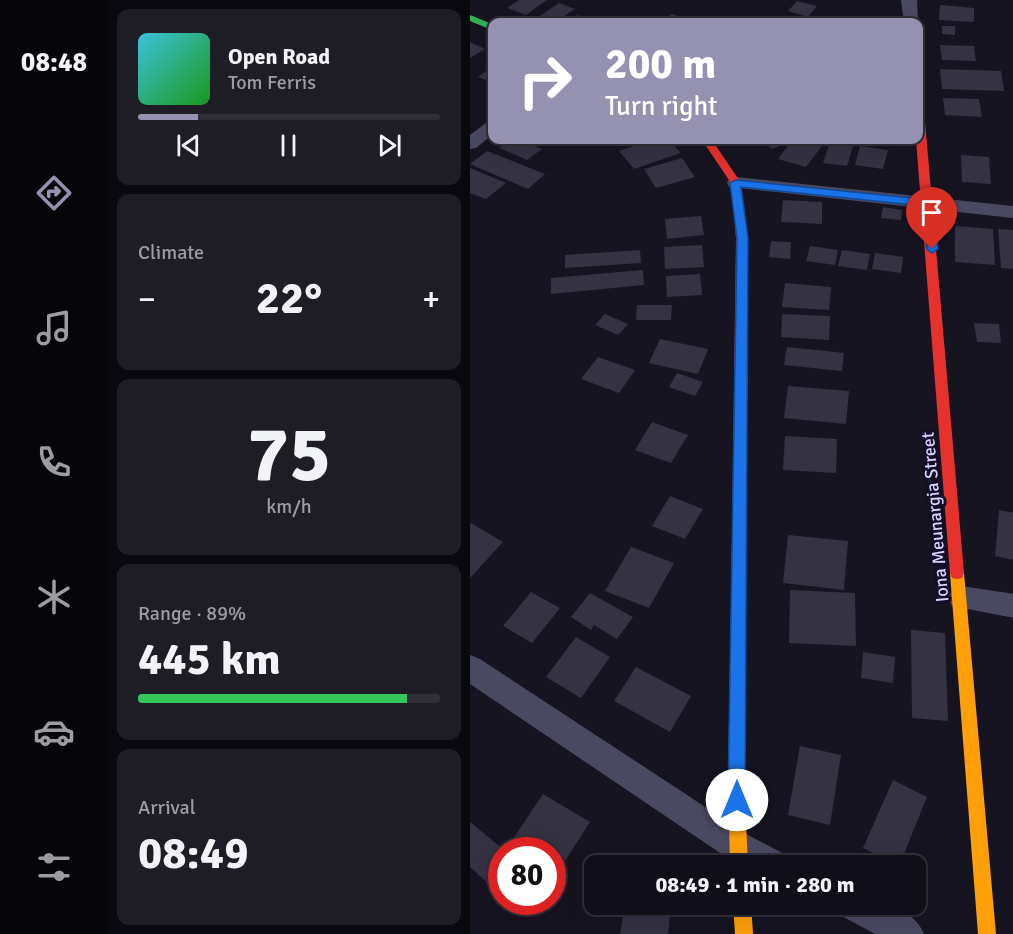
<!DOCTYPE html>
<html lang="en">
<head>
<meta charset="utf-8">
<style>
  body { margin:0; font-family:Signika,sans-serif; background:#1e1d26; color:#f1f3f6; height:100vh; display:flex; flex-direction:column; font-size:22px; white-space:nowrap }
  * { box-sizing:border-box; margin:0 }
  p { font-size:20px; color:#9c9ca2 }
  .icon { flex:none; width:33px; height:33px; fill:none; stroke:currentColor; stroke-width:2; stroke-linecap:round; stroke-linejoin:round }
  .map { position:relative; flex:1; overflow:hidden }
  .panel { display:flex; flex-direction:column; gap:9px; padding:9px; background:#09080e; width:362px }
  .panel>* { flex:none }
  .top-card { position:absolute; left:18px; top:18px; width:435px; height:126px; border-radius:12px; box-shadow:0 6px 24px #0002,0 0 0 2px #302f38; background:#9591b1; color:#fff; overflow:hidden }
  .speed { position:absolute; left:18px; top:837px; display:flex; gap:12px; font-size:30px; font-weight:700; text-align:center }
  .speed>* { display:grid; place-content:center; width:78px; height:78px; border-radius:50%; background:#100f19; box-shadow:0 6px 24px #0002,0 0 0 2px #302f38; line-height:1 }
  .speed .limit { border:9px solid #d22; background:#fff; color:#111 }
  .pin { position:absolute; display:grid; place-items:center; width:51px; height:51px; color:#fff; margin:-62px -26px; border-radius:50% 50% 50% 0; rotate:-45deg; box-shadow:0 0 6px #0007 }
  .pin .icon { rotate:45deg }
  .me { position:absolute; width:66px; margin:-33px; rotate:0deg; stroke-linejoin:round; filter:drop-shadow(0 0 4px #0008) }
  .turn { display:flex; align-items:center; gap:21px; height:126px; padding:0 18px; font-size:27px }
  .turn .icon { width:78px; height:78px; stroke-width:2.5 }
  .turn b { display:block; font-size:42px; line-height:51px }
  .big { font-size:45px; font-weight:700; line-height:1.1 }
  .panel .tile { flex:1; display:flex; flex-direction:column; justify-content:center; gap:9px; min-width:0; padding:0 21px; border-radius:12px; background:#1e1d26 }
  .panel .dial { align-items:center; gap:0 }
  .dial b { font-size:78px; line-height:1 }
  .song { display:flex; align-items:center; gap:18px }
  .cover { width:72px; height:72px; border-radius:9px; background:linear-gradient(135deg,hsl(190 70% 55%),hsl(120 70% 35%)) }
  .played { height:6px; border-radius:3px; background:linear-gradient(90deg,#9591b1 20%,#302f38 20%) }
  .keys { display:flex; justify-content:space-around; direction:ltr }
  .heat { display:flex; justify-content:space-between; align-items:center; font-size:33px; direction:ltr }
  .charge { height:9px; border-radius:4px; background:linear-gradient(90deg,#34c759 89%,#302f38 0) }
  .trip { position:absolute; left:114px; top:855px; width:342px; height:60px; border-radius:12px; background:#100f19; box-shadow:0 6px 24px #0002,0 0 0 2px #302f38; font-weight:700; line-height:60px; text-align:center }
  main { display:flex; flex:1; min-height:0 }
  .menu { display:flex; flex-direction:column; width:108px; justify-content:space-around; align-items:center; background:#06060a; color:#9c9ca2 }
  .menu .icon { width:42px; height:42px }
  .menu .on { color:#9591b1 }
  .menu b { font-size:27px; color:#f1f3f6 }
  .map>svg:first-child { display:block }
  .building { fill:#343243 }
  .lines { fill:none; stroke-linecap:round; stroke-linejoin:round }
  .street { fill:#4a4962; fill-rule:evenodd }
  .fast { fill:#30b455; fill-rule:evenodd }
  .slow { fill:#ff9f0a; fill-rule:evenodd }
  .jam { fill:#e5322d; fill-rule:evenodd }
  .route { fill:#1a73e8; stroke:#114b97; stroke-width:1.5 }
  .labels { text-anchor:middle; stroke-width:6; stroke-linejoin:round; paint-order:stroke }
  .street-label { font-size:18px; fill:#d9d4ff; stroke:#130f26 }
</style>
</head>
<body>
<main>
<nav class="menu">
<b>08:48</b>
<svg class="icon on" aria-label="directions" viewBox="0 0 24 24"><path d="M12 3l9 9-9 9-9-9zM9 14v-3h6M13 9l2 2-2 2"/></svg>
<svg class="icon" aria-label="music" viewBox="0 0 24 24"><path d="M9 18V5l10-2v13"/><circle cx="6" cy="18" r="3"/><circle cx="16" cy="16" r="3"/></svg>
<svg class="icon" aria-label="phone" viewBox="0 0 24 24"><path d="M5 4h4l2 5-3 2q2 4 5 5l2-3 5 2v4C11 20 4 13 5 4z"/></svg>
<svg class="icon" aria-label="climate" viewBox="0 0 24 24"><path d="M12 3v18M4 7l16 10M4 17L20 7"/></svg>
<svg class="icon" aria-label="car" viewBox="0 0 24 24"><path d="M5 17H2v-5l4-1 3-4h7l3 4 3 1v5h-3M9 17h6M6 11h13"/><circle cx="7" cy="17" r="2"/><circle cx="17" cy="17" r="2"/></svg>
<svg class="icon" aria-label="filters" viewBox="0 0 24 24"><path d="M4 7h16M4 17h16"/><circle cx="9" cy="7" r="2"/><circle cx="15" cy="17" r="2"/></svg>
</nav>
<section class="panel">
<div class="tile">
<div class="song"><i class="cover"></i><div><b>Open Road</b><p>Tom Ferris</p></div></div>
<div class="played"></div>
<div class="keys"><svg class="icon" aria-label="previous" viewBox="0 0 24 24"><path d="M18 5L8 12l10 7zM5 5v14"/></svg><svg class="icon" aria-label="pause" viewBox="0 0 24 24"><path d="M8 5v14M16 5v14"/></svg><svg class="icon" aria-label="next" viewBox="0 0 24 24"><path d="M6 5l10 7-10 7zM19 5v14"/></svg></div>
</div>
<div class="tile"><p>Climate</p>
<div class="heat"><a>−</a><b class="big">22°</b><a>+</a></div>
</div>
<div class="tile dial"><b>75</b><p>km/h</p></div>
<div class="tile"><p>Range · 89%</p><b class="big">445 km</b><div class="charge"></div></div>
<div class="tile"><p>Arrival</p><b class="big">08:49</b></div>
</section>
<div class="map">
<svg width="544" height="934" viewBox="0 0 544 934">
  <rect width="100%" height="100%" fill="#161421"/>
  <g class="building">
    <polygon points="49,0 77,0 56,15 37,8"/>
    <polygon points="327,1 347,6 338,17 318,11"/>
    <polygon points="89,3 105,9 85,22 71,22 64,20"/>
    <polygon points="470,5 504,8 504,22 469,20"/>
    <polygon points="202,14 221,21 190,22"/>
    <polygon points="108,15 128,22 98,22"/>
    <polygon points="472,26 485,26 485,35 472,34"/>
    <polygon points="0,42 15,49 0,58"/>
    <polygon points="470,45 504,46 506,61 472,60"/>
    <polygon points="22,67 22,82 8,77"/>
    <polygon points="470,69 531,71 534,91 472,89"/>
    <polygon points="473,98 509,99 512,117 475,115"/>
    <polygon points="40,140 49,140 72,149 57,160 29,148"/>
    <polygon points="181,140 199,140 211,153 164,169 149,151"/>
    <polygon points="291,140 313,140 317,143 302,149"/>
    <polygon points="322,140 346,140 355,142 336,167 308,159"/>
    <polygon points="360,142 383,146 377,166 353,163"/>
    <polygon points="390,146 418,150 413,169 385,165"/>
    <polygon points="17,151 75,174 58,189 0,164"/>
    <polygon points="491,155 519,157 521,184 492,182"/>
    <polygon points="212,158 225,177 186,188 174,169"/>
    <polygon points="0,168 36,183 16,199 0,193"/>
    <polygon points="313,200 352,202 352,224 311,222"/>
    <polygon points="413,207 432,210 431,220 411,218"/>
    <polygon points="231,216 234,235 197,239 195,219"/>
    <polygon points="485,226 523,229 525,265 485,262"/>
    <polygon points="528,229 544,230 544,269 531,268"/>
    <polygon points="301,241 321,242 320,259 299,257"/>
    <polygon points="232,245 234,267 195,269 194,247"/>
    <polygon points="340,246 368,250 365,265 336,261"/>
    <polygon points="170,250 171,263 95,268 95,255"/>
    <polygon points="372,250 400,254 397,270 368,266"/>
    <polygon points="405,253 433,257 431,273 402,269"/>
    <polygon points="173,270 174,285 81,294 81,278"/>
    <polygon points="230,274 232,295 197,297 196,276"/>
    <polygon points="315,283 361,287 359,310 312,307"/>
    <polygon points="167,305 202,305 201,320 166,320"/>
    <polygon points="135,314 158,324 148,335 125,325"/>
    <polygon points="312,314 360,316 359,340 311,337"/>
    <polygon points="504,323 529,324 531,343 507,342"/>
    <polygon points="190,339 238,349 228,374 179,363"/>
    <polygon points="317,347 374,353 372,371 314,365"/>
    <polygon points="128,357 165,370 149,393 111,379"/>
    <polygon points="207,373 233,382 225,396 199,387"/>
    <polygon points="318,386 379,391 376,424 314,418"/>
    <polygon points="182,422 218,435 201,463 165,450"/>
    <polygon points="315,436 367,439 366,473 313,470"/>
    <polygon points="200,496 233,509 215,539 182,526"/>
    <polygon points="529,510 544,513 544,560 525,556"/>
    <polygon points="1,523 33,542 0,578 0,524"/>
    <polygon points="318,535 378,541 374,590 313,583"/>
    <polygon points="161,547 204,563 179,608 135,591"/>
    <polygon points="320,590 385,593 386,646 319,643"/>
    <polygon points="61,592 90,608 62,643 33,626"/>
    <polygon points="120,593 163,617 147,639 124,625 121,630 101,617"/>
    <polygon points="441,630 475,633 478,721 442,718"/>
    <polygon points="106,637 140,657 111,698 76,677"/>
    <polygon points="393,652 425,657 423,683 391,678"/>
    <polygon points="166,667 221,696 200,732 144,701"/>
    <polygon points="330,746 371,755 360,825 318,815"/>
    <polygon points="423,780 457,797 429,866 393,848"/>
    <polygon points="73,794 120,822 88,872 82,869 82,850 54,850 41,842"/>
    <polygon points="0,822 34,850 32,850 32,868 19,884 0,867"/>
    <polygon points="154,910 200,915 198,934 150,934"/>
  </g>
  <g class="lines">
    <g class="street">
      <polygon points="431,0 447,0 448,22 434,22"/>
      <polygon points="22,122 22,135 6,148 0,149 0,135 16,123"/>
      <polygon points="266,177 544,206 544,218 259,187 257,183 259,179"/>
      <polygon points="491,586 544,594 544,618 482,606 478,598 482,590"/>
      <polygon points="0,655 10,659 278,835 316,855 321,866 272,866 256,857 0,684"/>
      <path d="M 365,904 C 396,904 440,900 454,934 L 405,934 L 370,915 Z"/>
    </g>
    <polygon class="fast" points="0,15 22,24 22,30 0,21"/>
    <g class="slow">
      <polygon points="487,567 492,568 494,573 526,934 508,934 480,573 482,568"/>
      <polygon points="268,599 273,601 275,606 274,777 278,866 260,866 258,777 261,606 263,601"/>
      <polygon points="263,904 281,904 283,934 265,934"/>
    </g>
    <g class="jam">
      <polygon points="448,95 453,98 494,573 492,578 487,579 482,578 480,573 446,140 448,140"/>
      <polygon points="232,140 242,140 271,183 278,238 275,606 273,611 268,613 263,611 261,606 266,238 261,183"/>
    </g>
  </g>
  <polygon class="route" points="266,180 462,200 468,249 462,253 457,249 453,206 271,187 278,238 275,800 273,806 267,809 261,806 258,800 267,238 260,183"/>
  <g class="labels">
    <g class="street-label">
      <text transform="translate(465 517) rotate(-95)" y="6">Iona Meunargia Street</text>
    </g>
  </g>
</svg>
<div class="speed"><div class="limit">80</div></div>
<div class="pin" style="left:462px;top:249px;background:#d93025"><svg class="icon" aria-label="arrive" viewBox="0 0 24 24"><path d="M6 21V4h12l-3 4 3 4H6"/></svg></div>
<svg class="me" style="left:267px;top:800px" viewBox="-20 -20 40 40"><circle r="19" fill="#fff"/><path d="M0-13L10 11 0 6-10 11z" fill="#1a73e8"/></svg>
<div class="trip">08:49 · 1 min · 280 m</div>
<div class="top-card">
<div class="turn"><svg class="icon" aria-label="right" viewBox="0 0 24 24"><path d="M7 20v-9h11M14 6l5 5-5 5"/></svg><div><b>200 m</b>Turn right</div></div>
</div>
</div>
</main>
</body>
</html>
